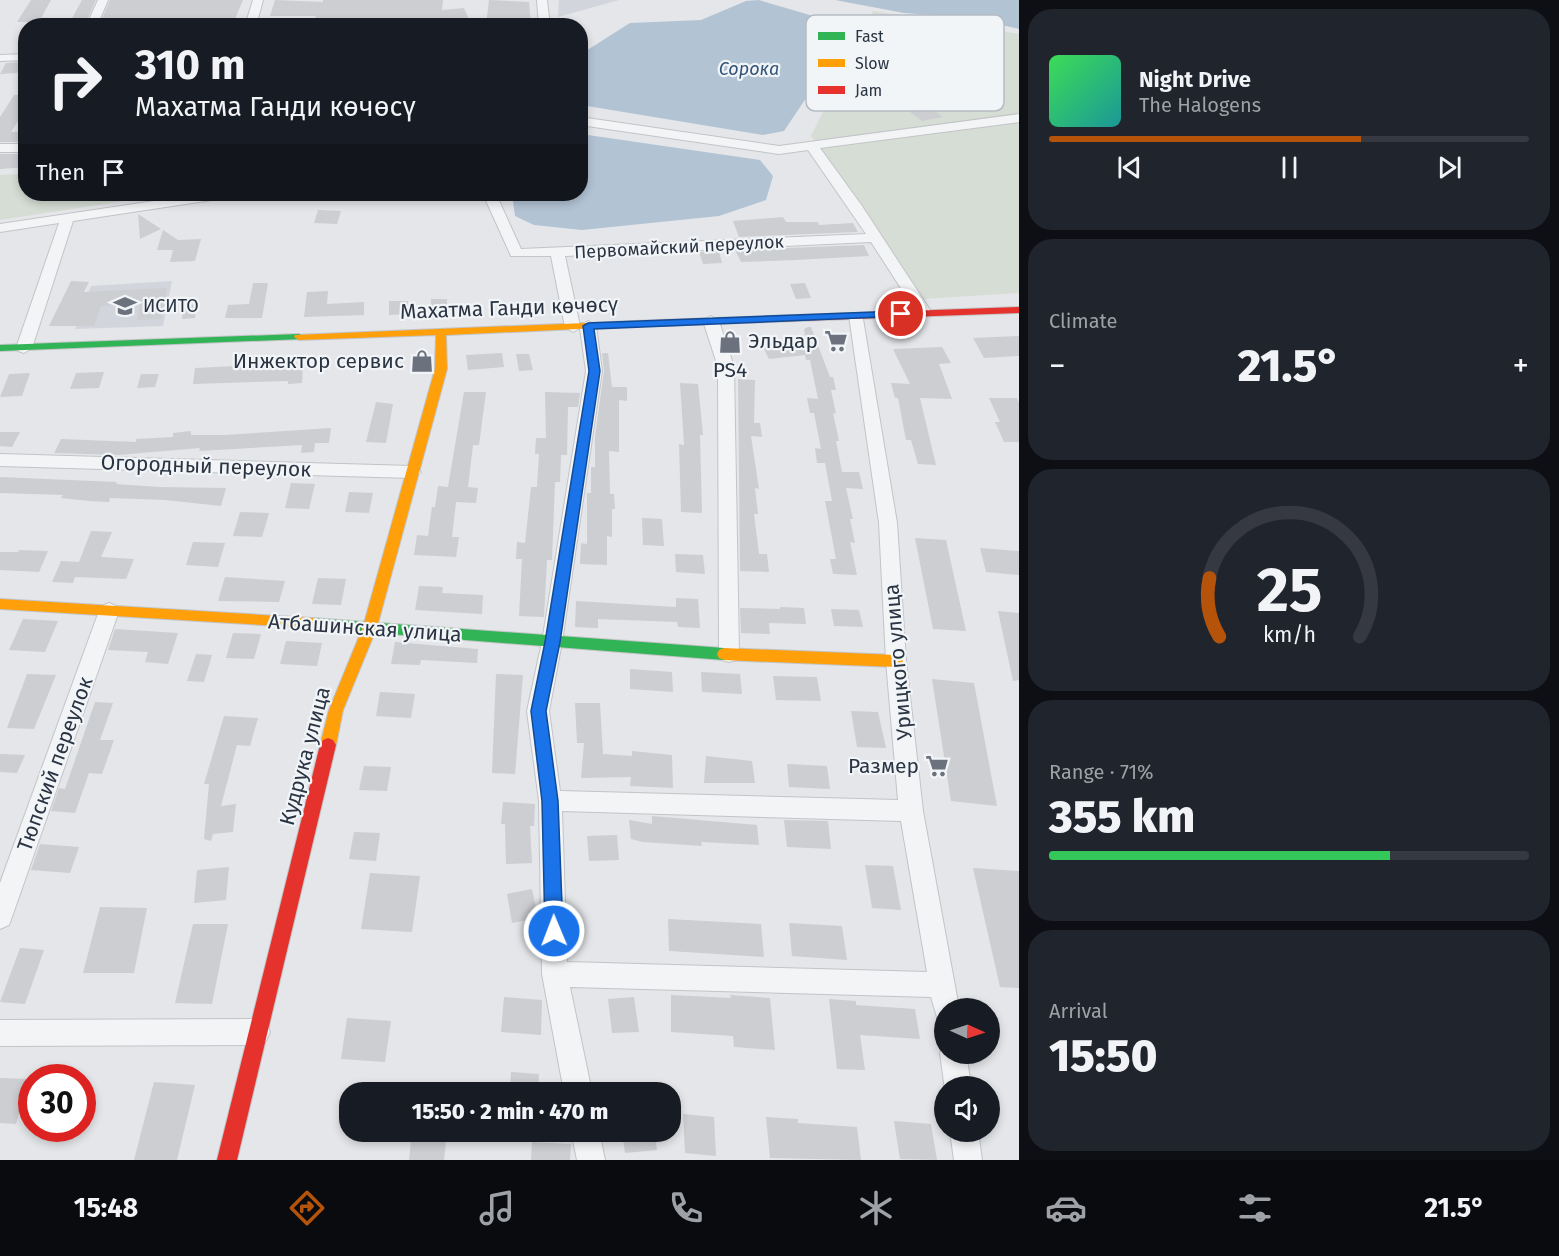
<!DOCTYPE html>
<html lang="en">
<head>
<meta charset="utf-8">
<style>
  body { margin:0; font-family:"Fira Sans",sans-serif; background:#20242c; color:#f1f3f6; height:100vh; display:flex; flex-direction:column; font-size:22px; white-space:nowrap }
  * { box-sizing:border-box; margin:0 }
  p { font-size:20px; color:#9ea1a6 }
  .icon { flex:none; width:33px; height:33px; fill:none; stroke:currentColor; stroke-width:2; stroke-linecap:round; stroke-linejoin:round }
  .map { position:relative; flex:1; overflow:hidden }
  .drawer { display:flex; flex-direction:column; gap:9px; padding:9px; background:#0d0f14; width:540px }
  .drawer>* { flex:none }
  .top-card { position:absolute; left:18px; top:18px; width:570px; height:183px; border-radius:24px; box-shadow:0 3px 9px #0003; background:#171b24; color:#f1f3f6; overflow:hidden }
  .needle { width:39px; rotate:93deg }
  .fabs { position:absolute; left:934px; top:998px; display:grid; gap:12px }
  .fabs a { display:grid; place-items:center; width:66px; height:66px; border-radius:50%; background:#171b24; box-shadow:0 3px 9px #0003; font-size:30px }
  .speed { position:absolute; left:18px; top:1064px; display:flex; gap:12px; font-size:30px; font-weight:700; text-align:center }
  .speed>* { display:grid; place-content:center; width:78px; height:78px; border-radius:50%; background:#171b24; box-shadow:0 3px 9px #0003; line-height:1 }
  .speed .limit { border:9px solid #d22; background:#fff; color:#111 }
  .pin { position:absolute; display:grid; place-items:center; width:51px; height:51px; color:#fff; margin:-26px; border:3px solid #fff; border-radius:50%; box-shadow:0 2px 6px #0007 }
  .me { position:absolute; width:66px; margin:-33px; rotate:359deg; stroke-linejoin:round; filter:drop-shadow(0 0 4px #0008) }
  .turn { display:flex; align-items:center; gap:21px; height:126px; padding:0 18px; font-size:27px }
  .turn .icon { width:78px; height:78px; stroke-width:2.5 }
  .turn b { display:block; font-size:42px; line-height:51px }
  .then { display:flex; align-items:center; height:57px; padding:0 18px; background:#0003; gap:12px; font-size:22px }
  .big { font-size:45px; font-weight:800; line-height:1.1 }
  .drawer .card { flex:1; display:flex; flex-direction:column; justify-content:center; gap:9px; min-width:0; padding:0 21px; border-radius:24px; background:#20242c }
  .drawer .dial { align-items:center; gap:0 }
  .dial svg { height:156px; overflow:visible; fill:none; stroke:#363941; stroke-width:7; stroke-linecap:round; text-anchor:middle }
  .dial text { fill:#f1f3f6; stroke:none }
  .song { display:flex; align-items:center; gap:18px }
  .cover { width:72px; height:72px; border-radius:9px; background:linear-gradient(135deg,hsl(130 70% 55%),hsl(180 70% 35%)) }
  .played { height:6px; border-radius:3px; background:linear-gradient(90deg,#b45309 65%,#363941 65%) }
  .keys { display:flex; justify-content:space-around; direction:ltr }
  .heat { display:flex; justify-content:space-between; align-items:center; font-size:33px; direction:ltr }
  .charge { height:9px; border-radius:4px; background:linear-gradient(90deg,#34c759 71%,#363941 0) }
  .trip { position:absolute; left:339px; top:1082px; width:342px; height:60px; border-radius:24px; background:#171b24; box-shadow:0 3px 9px #0003; font-weight:800; line-height:60px; text-align:center }
  .menu { display:flex; height:96px; justify-content:space-around; align-items:center; background:#090b0e; color:#9ea1a6 }
  .menu .icon { width:42px; height:42px }
  .menu .current { color:#b45309 }
  .menu b { font-size:27px; color:#f1f3f6 }
  main { display:flex; flex:1; min-height:0 }
  .map>svg:first-child { display:block }
  .built { fill:#d2d6dc }
  .green { fill:#d5ddd4 }
  .water { fill:#b2c3d4 }
  .building { fill:#ccced1 }
  .lines { fill:none; stroke-linecap:round; stroke-linejoin:round }
  .street-casing { stroke:#c2c4c7; stroke-width:2 }
  .fast-casing { stroke:#c2c4c7; stroke-width:2 }
  .slow-casing { stroke:#c2c4c7; stroke-width:2 }
  .jam-casing { stroke:#c2c4c7; stroke-width:2 }
  .street { fill:#f3f4f6; fill-rule:evenodd }
  .fast { fill:#30b455; fill-rule:evenodd }
  .slow { fill:#ff9f0a; fill-rule:evenodd }
  .jam { fill:#e5322d; fill-rule:evenodd }
  .route { fill:#1a73e8; stroke:#114b97; stroke-width:1.5 }
  .labels { text-anchor:middle; stroke-width:4.5; stroke-linejoin:round; paint-order:stroke }
  .far-water-label { font-size:18px; font-style:italic; fill:#335378; stroke:#f2f5f8 }
  .far-street-label { font-size:18px; fill:#2a3443; stroke:#f2f5f8 }
  .far-poi-label { font-size:18px; fill:#2a3443; stroke:#f2f5f8; text-anchor:start }
  .street-label { font-size:21px; fill:#2a3443; stroke:#f2f5f8 }
  .poi-label { font-size:21px; fill:#2a3443; stroke:#f2f5f8; text-anchor:end }
  .key { fill:#f2f5f8; stroke:#b6bbc2; stroke-width:1.5 }
  .key-label { font-size:16px; fill:#2a3443 }
</style>
</head>
<body>
<main>
<div class="map">
<svg width="1019" height="1160" viewBox="0 0 1019 1160">
  <rect width="100%" height="100%" fill="#e4e6e9"/>
  <g class="built">
    <polygon points="559,0 619,0 558,17"/>
    <polygon points="172,281 163,326 75,329 91,286"/>
  </g>
  <g class="green">
    <polygon points="873,11 1019,34 1019,293 922,299 811,136"/>
    <polygon points="25,174 26,194 170,194 0,220 0,175"/>
  </g>
  <g class="water">
    <polygon points="759,0 847,26 849,34 784,131 763,135 581,105 581,54 630,23 701,20 746,1"/>
    <polygon points="835,0 1019,0 1019,29 972,18 904,13"/>
    <polygon points="581,134 760,160 773,176 766,200 719,216 582,230 534,225 515,216 512,194 580,194"/>
  </g>
  <g class="building">
    <polygon points="31,0 51,0 39,22 17,22"/>
    <polygon points="82,0 96,0 86,22 70,22"/>
    <polygon points="110,0 243,0 232,26 217,26 219,22 149,23 150,20 101,21"/>
    <polygon points="275,0 323,2 323,0 443,0 442,10 464,8 472,26 380,26 380,21 314,21 316,16 270,16"/>
    <polygon points="489,0 529,2 531,26 486,26"/>
    <polygon points="22,62 17,73 0,74 6,63"/>
    <polygon points="14,95 26,95 26,109 11,132 26,131 26,142 0,142 0,117"/>
    <polygon points="929,107 943,117 922,121 909,111"/>
    <polygon points="0,154 26,154 26,167 0,169"/>
    <polygon points="318,210 341,211 337,224 314,223"/>
    <polygon points="138,214 161,229 140,239"/>
    <polygon points="783,217 786,222 818,222 819,225 853,223 858,232 739,237 733,221"/>
    <polygon points="163,230 178,240 201,239 195,261 170,262 173,250 157,250"/>
    <polygon points="864,245 869,256 795,260 741,262 735,250"/>
    <polygon points="719,251 722,263 703,264 699,252"/>
    <polygon points="71,281 89,282 84,292 167,288 161,319 137,320 140,305 101,306 94,326 49,326"/>
    <polygon points="253,283 268,283 262,318 225,318 228,305 249,304"/>
    <polygon points="805,283 811,298 796,299 790,284"/>
    <polygon points="328,291 327,304 364,302 364,315 304,317 307,292"/>
    <polygon points="431,299 447,299 447,312 431,313"/>
    <polygon points="389,301 408,301 408,314 389,315"/>
    <polygon points="197,304 195,318 182,319 183,306"/>
    <polygon points="808,327 811,327 830,377 833,377 836,390 831,390 836,414 833,413 839,441 836,441 842,472 859,472 863,489 846,488 853,519 850,519 855,543 850,542 857,575 833,574 830,559 836,559 825,501 832,501 825,463 817,463 815,448 821,449 814,413 810,413 807,398 818,399 810,360 806,360 805,355 769,359 762,345 806,341 804,329"/>
    <polygon points="1019,336 1019,356 984,358 973,338"/>
    <polygon points="942,347 951,363 939,364 952,399 920,398 936,465 918,464 911,440 906,440 898,398 895,398 891,383 910,384 893,349"/>
    <polygon points="502,353 504,367 468,370 466,355"/>
    <polygon points="602,353 608,353 612,387 627,387 627,401 619,400 619,452 609,451 610,494 614,494 615,509 612,509 612,537 607,536 607,565 580,564 581,543 587,544 587,493 591,493 591,467 595,467 595,436 604,371"/>
    <polygon points="516,354 529,354 533,370 519,371"/>
    <polygon points="275,364 274,368 303,366 302,383 288,384 288,381 193,384 195,368"/>
    <polygon points="104,372 99,388 70,389 76,373"/>
    <polygon points="30,373 22,396 0,397 9,374"/>
    <polygon points="141,374 159,374 155,387 137,388"/>
    <polygon points="738,379 755,380 754,423 760,423 762,437 751,436 759,489 755,488 758,514 754,514 759,554 767,554 769,572 740,571"/>
    <polygon points="680,383 698,384 703,435 700,435 702,513 681,512 679,444 684,445"/>
    <polygon points="464,392 486,392 479,445 473,445 468,487 478,488 476,503 456,502 452,537 459,537 456,557 414,555 417,535 428,536 432,507 435,507 438,486 448,487"/>
    <polygon points="545,392 580,393 578,407 568,407 567,455 561,455 560,482 555,482 552,560 547,560 544,617 519,616 522,559 516,559 517,542 525,543 531,487 537,487 539,454 535,454 536,438 546,438"/>
    <polygon points="989,398 1017,398 1019,403 1019,442 1004,442 995,422 1000,422"/>
    <polygon points="376,402 393,404 386,443 366,442"/>
    <polygon points="331,428 329,443 315,443 314,452 301,453 302,445 199,451 200,448 118,455 54,453 61,439 136,442 136,439 173,437 173,433 191,431 191,435 225,435"/>
    <polygon points="0,432 20,432 12,447 0,446"/>
    <polygon points="0,477 117,482 116,484 160,487 226,488 221,506 165,500 110,498 109,502 89,501 61,498 63,495 0,493"/>
    <polygon points="291,483 315,484 309,509 285,508"/>
    <polygon points="349,492 373,493 369,513 345,512"/>
    <polygon points="240,512 269,513 262,537 233,536"/>
    <polygon points="642,518 662,519 664,546 643,545"/>
    <polygon points="91,531 112,532 101,557 134,559 126,579 75,577 73,583 52,582 61,561 79,562"/>
    <polygon points="915,538 946,540 966,631 933,629"/>
    <polygon points="193,542 225,543 218,567 186,565"/>
    <polygon points="980,548 1019,551 1019,575 986,572"/>
    <polygon points="19,550 48,551 39,572 0,570 0,552 18,552"/>
    <polygon points="675,554 703,555 705,574 676,572"/>
    <polygon points="225,577 285,581 279,602 218,601"/>
    <polygon points="318,578 346,579 341,605 312,604"/>
    <polygon points="419,586 443,587 442,593 483,595 482,614 415,610"/>
    <polygon points="676,598 698,599 700,628 678,627 677,622 598,619 598,628 575,627 576,601 676,607"/>
    <polygon points="780,607 804,608 806,624 769,623 770,634 741,633 740,608 780,609"/>
    <polygon points="831,609 859,610 863,627 834,626"/>
    <polygon points="998,611 1019,613 1019,680 1013,681"/>
    <polygon points="23,619 58,621 45,652 9,650"/>
    <polygon points="115,629 178,633 168,664 145,662 148,652 108,650"/>
    <polygon points="233,633 261,634 254,659 226,658"/>
    <polygon points="286,641 322,643 317,666 280,664"/>
    <polygon points="395,642 478,649 477,663 421,660 420,665 391,664"/>
    <polygon points="196,654 212,655 204,682 187,681"/>
    <polygon points="630,669 672,672 673,692 630,689"/>
    <polygon points="701,672 740,674 742,694 702,692"/>
    <polygon points="27,674 56,675 34,729 7,728"/>
    <polygon points="496,674 523,675 515,774 492,773"/>
    <polygon points="773,676 817,677 821,701 776,700"/>
    <polygon points="932,679 974,683 997,806 951,801"/>
    <polygon points="380,692 415,694 411,718 376,716"/>
    <polygon points="95,702 113,703 100,740 114,740 102,774 89,773 75,813 51,811 59,788 65,789"/>
    <polygon points="575,703 600,703 603,754 632,756 632,751 672,755 673,788 630,786 631,777 581,778 584,743 577,743"/>
    <polygon points="851,711 878,712 886,748 857,747"/>
    <polygon points="224,716 258,718 250,746 237,745 221,806 236,804 233,832 213,834 211,841 204,839 209,784 204,784"/>
    <polygon points="0,754 25,755 17,773 0,772"/>
    <polygon points="706,756 752,761 755,783 704,783"/>
    <polygon points="787,764 827,766 830,789 789,787"/>
    <polygon points="364,766 391,767 387,791 359,790"/>
    <polygon points="503,802 535,804 534,826 530,826 532,863 506,864 505,824 501,824"/>
    <polygon points="652,816 757,825 759,845 701,842 702,846 643,842 631,839 629,820 652,824"/>
    <polygon points="784,820 828,821 831,849 787,847"/>
    <polygon points="354,832 380,833 376,861 349,859"/>
    <polygon points="617,835 619,860 589,861 587,836"/>
    <polygon points="40,844 79,847 70,873 31,870"/>
    <polygon points="865,865 893,866 901,910 872,908"/>
    <polygon points="229,867 226,900 194,903 197,870"/>
    <polygon points="973,868 1019,871 1019,988 1000,987"/>
    <polygon points="370,873 420,876 412,932 361,929"/>
    <polygon points="532,889 538,918 512,923 507,894"/>
    <polygon points="100,907 147,908 134,973 83,973"/>
    <polygon points="668,919 761,924 764,957 669,951"/>
    <polygon points="789,923 842,926 847,960 792,956"/>
    <polygon points="193,924 228,924 212,1004 175,1003"/>
    <polygon points="20,948 44,950 25,1004 0,1002"/>
    <polygon points="671,995 731,998 730,995 770,998 775,1050 734,1047 733,1036 671,1032"/>
    <polygon points="504,997 542,1000 541,1035 501,1032"/>
    <polygon points="634,997 639,1032 612,1033 608,999"/>
    <polygon points="829,999 856,1001 856,1005 915,1009 920,1039 860,1035 865,1070 837,1069"/>
    <polygon points="347,1018 391,1021 385,1062 341,1059"/>
    <polygon points="511,1072 539,1074 538,1092 510,1092"/>
    <polygon points="0,1078 32,1079 32,1107 21,1107 16,1124 0,1123"/>
    <polygon points="154,1082 195,1085 177,1160 134,1160"/>
    <polygon points="683,1114 714,1117 716,1156 685,1153"/>
    <polygon points="766,1117 798,1119 798,1123 857,1127 861,1160 770,1158"/>
    <polygon points="894,1121 931,1124 937,1160 900,1159"/>
    <polygon points="412,1131 447,1131 444,1160 409,1160"/>
    <polygon points="622,1131 654,1131 657,1150 625,1153"/>
    <polygon points="532,1142 571,1144 570,1160 531,1160"/>
  </g>
  <g class="lines">
    <g class="street-casing">
      <g id="street">
        <polygon points="98,0 108,0 97,26 86,26"/>
        <polygon points="253,0 263,0 256,26 245,26"/>
        <polygon points="537,0 547,0 550,26 539,26"/>
        <polygon points="26,54 26,60 0,61 0,55"/>
        <path d="M 1019,114 L 1019,122 L 820,148 L 862,206 L 932,313 L 929,316 L 919,316 L 871,242 L 565,256 L 580,326 L 588,321 L 596,326 L 602,371 L 562,642 L 549,711 L 560,791 L 898,800 L 886,661 L 879,523 L 849,316 L 852,313 L 862,313 L 897,523 L 906,661 L 923,811 L 959,1008 L 945,1008 L 945,1021 L 937,1017 L 931,997 L 570,987 L 592,1092 L 564,1092 L 542,974 L 539,801 L 527,711 L 542,642 L 586,371 L 580,328 L 573,332 L 565,327 L 551,256 L 511,256 L 483,194 L 496,194 L 521,249 L 866,234 L 808,150 L 779,154 L 580,125 L 580,117 L 779,146 ZM 562,811 L 901,821 L 927,972 L 567,962 Z"/>
        <rect x="0" y="144" width="26" height="8"/>
        <polygon points="201,194 232,194 225,198 73,221 32,348 24,353 18,351 16,348 59,223 0,232 0,224"/>
        <polygon points="711,316 719,321 734,367 739,654 736,660 729,662 722,660 719,654 718,367 703,321"/>
        <polygon points="0,454 412,466 421,472 412,478 0,466"/>
        <polygon points="109,603 116,606 119,611 12,917 9,925 0,929 0,883 99,611 102,606"/>
        <polygon points="257,1019 266,1023 270,1032 266,1041 257,1045 0,1046 0,1020"/>
        <polygon points="945,1043 945,1053 966,1053 971,1086 945,1086 945,1090 940,1053"/>
        <polygon points="571,1131 599,1131 605,1160 577,1160"/>
        <polygon points="950,1131 978,1131 982,1160 954,1160"/>
      </g>
    </g>
    <g class="fast-casing">
      <g id="fast">
        <polygon points="299,334 304,337 303,339 0,351 0,345"/>
        <polygon points="312,618 724,648 729,650 731,654 729,658 724,660 312,628 307,627 305,623 307,619"/>
      </g>
    </g>
    <g class="slow-casing">
      <g id="slow">
        <polygon points="658,320 663,323 662,325 446,335 447,369 377,627 343,710 336,745 333,750 328,752 323,750 320,745 329,710 363,627 435,369 436,335 299,340 294,337 295,335"/>
        <polygon points="0,599 312,618 317,619 319,623 317,627 312,628 0,609"/>
        <polygon points="724,648 896,655 901,657 903,661 901,665 896,667 724,660 719,658 717,654 719,650"/>
      </g>
    </g>
    <g class="jam-casing">
      <g id="jam">
        <polygon points="1019,307 1019,313 658,326 653,323 658,320"/>
        <polygon points="328,738 333,740 336,745 237,1160 217,1160 320,745 323,740"/>
      </g>
    </g>
    <use href="#street" class="street"/>
    <use href="#fast" class="fast"/>
    <use href="#slow" class="slow"/>
    <use href="#jam" class="jam"/>
  </g>
  <polygon class="route" points="901,311 905,312 905,316 594,329 600,371 560,642 546,711 558,801 563,931 560,937 554,939 548,937 545,931 542,801 531,711 545,642 589,371 583,326 588,323"/>
  <defs>
    <g id="university-bare" transform="scale(1.8)"><path d="M0-5L7-2L0 1L-7-2ZM-4 1L0 2.5L4 1V4Q0 6-4 4Z" fill="#6b727d" stroke="#f2f5f8" stroke-width="2.5" paint-order="stroke"/></g>
    <g id="supermarket-bare" transform="scale(1.8)"><path d="M-6-5.5h2.5l.6 2H6L4.5 2H-2.5L-4.4-4H-6ZM-1.5 3.2a1.3 1.3 0 1 0 .1 0ZM3 3.2a1.3 1.3 0 1 0 .1 0Z" fill="#6b727d" stroke="#f2f5f8" stroke-width="2.5" paint-order="stroke"/></g>
    <g id="shop-bare" transform="scale(1.8)"><path d="M-5-2.5h2.3a2.7 3.5 0 0 1 5.4 0H5L5.5 6h-11ZM-1.5-2.5h3a1.5 2.3 0 0 0-3 0Z" fill="#6b727d" stroke="#f2f5f8" stroke-width="2.5" paint-order="stroke"/></g>
  </defs>
  <g fill-rule="evenodd">
    <use href="#university-bare" x="125" y="306"/>
    <use href="#supermarket-bare" x="836" y="341"/>
    <use href="#shop-bare" x="730" y="342"/>
    <use href="#shop-bare" x="422" y="361"/>
    <use href="#supermarket-bare" x="937" y="766"/>
  </g>
  <g class="labels">
    <g class="far-water-label">
      <text x="749" y="75">Сорока</text>
    </g>
    <g class="far-street-label">
      <text transform="translate(679 247) rotate(-3)" y="6">Первомайский переулок</text>
    </g>
    <g class="far-poi-label">
      <text x="143" y="312">ИСИТО</text>
    </g>
    <g class="street-label">
      <text transform="translate(509 308) rotate(-2)" y="7">Махатма Ганди көчөсү</text>
      <text transform="translate(206 466) rotate(2)" y="7">Огородный переулок</text>
      <text transform="translate(365 628) rotate(4)" y="7">Атбашинская улица</text>
      <text transform="translate(898 662) rotate(-95)" y="7">Урицкого улица</text>
      <text transform="translate(305 756) rotate(-75)" y="7">Кудрука улица</text>
      <text transform="translate(55 764) rotate(-70)" y="7">Тюпский переулок</text>
    </g>
    <g class="poi-label">
      <text x="818" y="348">Эльдар</text>
      <text x="404" y="368">Инжектор сервис</text>
      <text x="730" y="377" text-anchor="middle">PS4</text>
      <text x="919" y="773">Размер</text>
    </g>
  </g>
  <rect x="806" y="15" width="198" height="96" rx="9" class="key"/>
  <rect x="818" y="32" width="27" height="8" fill="#30b455"/>
  <rect x="818" y="59" width="27" height="8" fill="#ff9f0a"/>
  <rect x="818" y="86" width="27" height="8" fill="#e5322d"/>
  <g class="key-label">
    <text x="855" y="42">Fast</text>
    <text x="855" y="69">Slow</text>
    <text x="855" y="96">Jam</text>
  </g>
</svg>
<div class="fabs">
<a><svg class="needle" viewBox="-14 -14 28 28"><path d="M0-13l5 13h-10z" fill="#e53935"/><path d="M0 13l5-13h-10z" fill="#9ea1a6"/></svg></a>
<a><svg class="icon" aria-label="sound" viewBox="0 0 24 24"><path d="M4 9h4l5-4v14l-5-4H4zM17 9q2 3 0 6"/></svg></a>
</div>
<div class="speed"><div class="limit">30</div></div>
<div class="pin" style="left:901px;top:314px;background:#d93025"><svg class="icon" aria-label="arrive" viewBox="0 0 24 24"><path d="M6 21V4h12l-3 4 3 4H6"/></svg></div>
<svg class="me" style="left:554px;top:931px" viewBox="-20 -20 40 40"><circle r="17" fill="#1a73e8" stroke="#fff" stroke-width="3"/><path d="M0-11L8 9 0 5-8 9z" fill="#fff"/></svg>
<div class="trip">15:50 · 2 min · 470 m</div>
<div class="top-card">
<div class="turn"><svg class="icon" aria-label="right" viewBox="0 0 24 24"><path d="M7 20v-9h11M14 6l5 5-5 5"/></svg><div><b>310 m</b>Махатма Ганди көчөсү</div></div>
<div class="then">Then<svg class="icon" aria-label="arrive" viewBox="0 0 24 24"><path d="M6 21V4h12l-3 4 3 4H6"/></svg></div>
</div>
</div>
<section class="drawer">
<div class="card">
<div class="song"><i class="cover"></i><div><b>Night Drive</b><p>The Halogens</p></div></div>
<div class="played"></div>
<div class="keys"><svg class="icon" aria-label="previous" viewBox="0 0 24 24"><path d="M18 5L8 12l10 7zM5 5v14"/></svg><svg class="icon" aria-label="pause" viewBox="0 0 24 24"><path d="M8 5v14M16 5v14"/></svg><svg class="icon" aria-label="next" viewBox="0 0 24 24"><path d="M6 5l10 7-10 7zM19 5v14"/></svg></div>
</div>
<div class="card"><p>Climate</p>
<div class="heat"><a>−</a><b class="big">21.5°</b><a>+</a></div>
</div>
<div class="card dial"><svg viewBox="0 0 100 80">
<path d="M14 69A42 42 0 1 1 86 69"/>
<path d="M14 69A42 42 0 0 1 9 39" stroke="#b45309"/>
<text x="50" y="56" font-size="32" font-weight="700">25</text>
<text x="50" y="72" font-size="11">km/h</text>
</svg></div>
<div class="card"><p>Range · 71%</p><b class="big">355 km</b><div class="charge"></div></div>
<div class="card"><p>Arrival</p><b class="big">15:50</b></div>
</section>
</main>
<nav class="menu">
<b>15:48</b>
<svg class="icon current" aria-label="directions" viewBox="0 0 24 24"><path d="M12 3l9 9-9 9-9-9zM9 14v-3h6M13 9l2 2-2 2"/></svg>
<svg class="icon" aria-label="music" viewBox="0 0 24 24"><path d="M9 18V5l10-2v13"/><circle cx="6" cy="18" r="3"/><circle cx="16" cy="16" r="3"/></svg>
<svg class="icon" aria-label="phone" viewBox="0 0 24 24"><path d="M5 4h4l2 5-3 2q2 4 5 5l2-3 5 2v4C11 20 4 13 5 4z"/></svg>
<svg class="icon" aria-label="climate" viewBox="0 0 24 24"><path d="M12 3v18M4 7l16 10M4 17L20 7"/></svg>
<svg class="icon" aria-label="car" viewBox="0 0 24 24"><path d="M5 17H2v-5l4-1 3-4h7l3 4 3 1v5h-3M9 17h6M6 11h13"/><circle cx="7" cy="17" r="2"/><circle cx="17" cy="17" r="2"/></svg>
<svg class="icon" aria-label="filters" viewBox="0 0 24 24"><path d="M4 7h16M4 17h16"/><circle cx="9" cy="7" r="2"/><circle cx="15" cy="17" r="2"/></svg>
<b>21.5°</b>
</nav>
</body>
</html>
